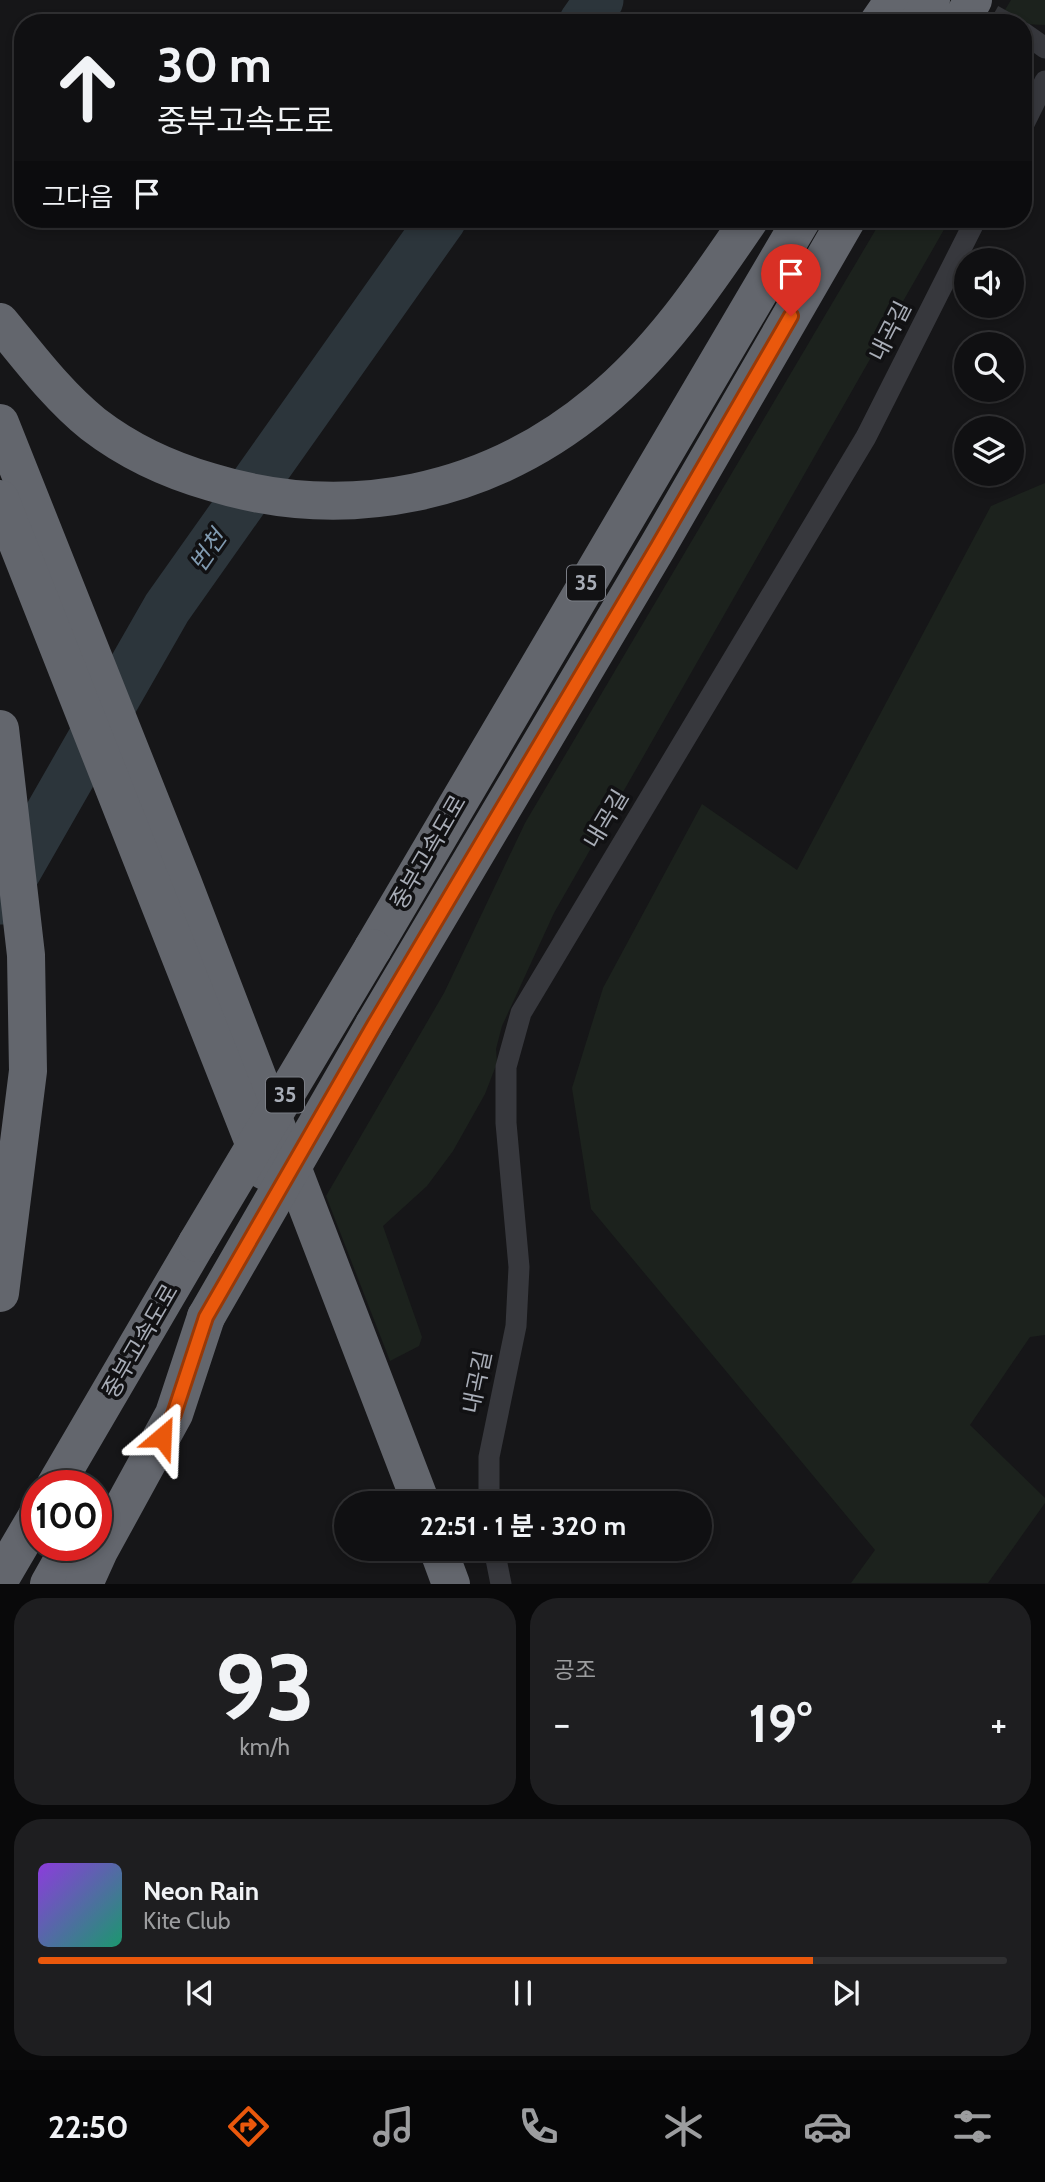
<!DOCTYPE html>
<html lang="ko">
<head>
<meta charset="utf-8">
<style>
  body { margin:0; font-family:Cabin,"Noto Sans KR",sans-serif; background:#1e1e20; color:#f1f3f6; height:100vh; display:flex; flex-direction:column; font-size:26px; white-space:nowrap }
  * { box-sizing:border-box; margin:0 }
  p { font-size:23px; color:#9c9d9f }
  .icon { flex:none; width:38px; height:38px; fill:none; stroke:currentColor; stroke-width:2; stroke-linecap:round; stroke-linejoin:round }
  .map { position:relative; height:1584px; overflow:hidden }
  .details { display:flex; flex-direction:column; gap:14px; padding:14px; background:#09090a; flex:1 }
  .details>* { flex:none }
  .hud { position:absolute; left:14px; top:14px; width:1018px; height:214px; border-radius:28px; box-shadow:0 4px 10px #0003,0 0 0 2px #303032; background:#101012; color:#f1f3f6; overflow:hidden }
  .tools { position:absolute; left:954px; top:248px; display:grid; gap:14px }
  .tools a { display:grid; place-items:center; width:70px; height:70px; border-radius:50%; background:#101012; box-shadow:0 4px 10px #0003,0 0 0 2px #303032; font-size:35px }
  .speed { position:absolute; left:21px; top:1470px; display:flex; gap:14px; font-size:35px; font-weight:700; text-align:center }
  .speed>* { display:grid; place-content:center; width:91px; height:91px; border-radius:50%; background:#101012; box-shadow:0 4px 10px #0003,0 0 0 2px #303032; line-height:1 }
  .speed .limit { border:10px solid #d22; background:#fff; color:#111 }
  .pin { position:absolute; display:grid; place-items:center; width:60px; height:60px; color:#fff; margin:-72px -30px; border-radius:50% 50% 50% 0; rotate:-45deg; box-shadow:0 0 7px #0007 }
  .pin .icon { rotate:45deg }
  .me { position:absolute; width:77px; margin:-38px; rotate:26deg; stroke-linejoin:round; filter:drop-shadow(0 0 5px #0008) }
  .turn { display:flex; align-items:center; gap:24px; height:147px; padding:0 28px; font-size:32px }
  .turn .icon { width:91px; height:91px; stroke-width:2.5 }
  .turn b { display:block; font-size:49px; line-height:60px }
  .then { display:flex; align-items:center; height:66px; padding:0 28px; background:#0003; gap:14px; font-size:26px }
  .big { font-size:52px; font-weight:700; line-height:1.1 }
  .details .card { flex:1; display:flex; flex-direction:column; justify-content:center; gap:10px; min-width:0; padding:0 24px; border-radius:28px; background:#1e1e20 }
  .details .dial { align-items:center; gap:0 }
  .dial b { font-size:91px; line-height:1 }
  .song { display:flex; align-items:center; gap:21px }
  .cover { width:84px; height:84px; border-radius:10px; background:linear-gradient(135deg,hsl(270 70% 55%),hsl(160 70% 35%)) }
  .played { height:7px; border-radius:4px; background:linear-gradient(90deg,#ea580c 80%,#303032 80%) }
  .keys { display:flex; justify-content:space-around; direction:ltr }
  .heat { display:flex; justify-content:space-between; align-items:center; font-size:38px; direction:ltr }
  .details .tiles { flex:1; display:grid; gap:14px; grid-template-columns:1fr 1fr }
  .card:last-child { grid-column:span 2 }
  .trip { position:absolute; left:334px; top:1491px; width:378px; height:70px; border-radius:35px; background:#101012; box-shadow:0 4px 10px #0003,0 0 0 2px #303032; font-weight:700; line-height:70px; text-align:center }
  .menu { display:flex; height:112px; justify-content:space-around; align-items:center; background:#060607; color:#9c9d9f }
  .menu .icon { width:49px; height:49px }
  .menu .on { color:#ea580c }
  .menu b { font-size:32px; color:#f1f3f6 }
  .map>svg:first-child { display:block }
  .green { fill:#1c221d }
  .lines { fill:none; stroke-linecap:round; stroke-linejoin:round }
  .river { stroke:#2c353b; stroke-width:49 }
  .street-tunnel { stroke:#333438; stroke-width:21; stroke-dasharray:21 10; stroke-linecap:butt }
  .street { stroke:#37383d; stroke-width:21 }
  .highway { stroke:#63666d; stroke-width:38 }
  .highway-bridge { stroke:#63666d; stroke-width:38 }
  .route-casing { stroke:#983908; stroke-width:18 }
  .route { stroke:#ea580c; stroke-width:12 }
  .labels { text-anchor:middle; stroke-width:7; stroke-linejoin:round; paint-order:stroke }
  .shield { fill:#111113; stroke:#7b7e86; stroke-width:2 }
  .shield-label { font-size:21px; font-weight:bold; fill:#a8adb7 }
  .street-label { font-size:23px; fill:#a8adb7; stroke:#111113 }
  .water-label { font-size:24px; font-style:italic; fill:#819bb1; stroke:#111113 }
</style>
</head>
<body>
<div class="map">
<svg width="1045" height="1584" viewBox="0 0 1045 1584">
  <rect width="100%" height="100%" fill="#161618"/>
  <g class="green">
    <polygon points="1011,0 1045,0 1045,25 997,23"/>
    <polygon points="882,219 950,219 554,913 502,1026 496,1049 497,1063 485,1094 453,1151 427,1186 383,1226 422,1337 419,1346 390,1361 326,1196 444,993 525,823"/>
    <polygon points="1045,483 1045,1335 1030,1337 970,1425 1045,1498 1045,1503 988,1583 851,1583 875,1550 591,1209 572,1088 603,988 702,804 797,870 991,506"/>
  </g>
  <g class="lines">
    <g class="river">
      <polyline points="583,23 599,0"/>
      <polyline points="0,900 167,608 442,219"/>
    </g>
    <polyline class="street-tunnel" points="966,0 1007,23"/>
    <g class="street">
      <polyline points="1024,33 1045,48"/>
      <polyline points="1024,124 1045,81"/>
      <polyline points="489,1503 489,1457 516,1326 519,1267 506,1123 506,1067 521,1013 866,437 976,219"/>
      <polyline points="494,1549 501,1584"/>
    </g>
    <g class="highway">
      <polyline points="878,23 894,0"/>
      <polyline points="918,23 931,0"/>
      <polyline points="960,23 973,0"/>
      <path d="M 0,322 C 29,357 57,395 93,424 C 128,451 169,470 211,482 C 348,524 489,494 599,402 C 661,351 705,285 750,219"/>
      <polyline points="0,423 183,883 421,1503"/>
      <polyline points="0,499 265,1171"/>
      <polyline points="0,729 26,955 28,1071 0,1293"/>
      <polyline points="373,948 802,219"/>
      <polyline points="374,1025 658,546 847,219"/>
      <polyline points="55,1486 197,1243"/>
      <polyline points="438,1549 451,1584"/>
      <polyline points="0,1579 37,1516"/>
      <polyline points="49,1584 71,1545"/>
      <polyline points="84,1584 99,1551 174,1414 206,1317"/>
    </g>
    <g class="highway-bridge">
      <polyline points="197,1243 373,948"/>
      <polyline points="206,1317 374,1025"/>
    </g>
  </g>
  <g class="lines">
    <g class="route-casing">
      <polyline id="route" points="162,1437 174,1414 206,1317 374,1025 658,546 791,316"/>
    </g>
    <use href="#route" class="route"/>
  </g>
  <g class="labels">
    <g class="shield">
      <rect x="567" y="565.5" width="38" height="35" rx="5"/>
      <rect x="266" y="1077.5" width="38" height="35" rx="5"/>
    </g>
    <g class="shield-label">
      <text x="586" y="590">35</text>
      <text x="285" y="1102">35</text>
    </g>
    <g class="street-label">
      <text transform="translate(890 331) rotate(-63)" y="8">내곡길</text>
      <text transform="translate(606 819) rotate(-59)" y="8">내곡길</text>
      <text transform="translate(428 852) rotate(-60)" y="8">중부고속도로</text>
      <text transform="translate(140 1341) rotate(-60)" y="8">중부고속도로</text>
      <text transform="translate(477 1382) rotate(-78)" y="8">내곡길</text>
    </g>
    <g class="water-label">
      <text transform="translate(208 551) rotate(-55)" y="8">번천</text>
    </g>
  </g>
</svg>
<div class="tools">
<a><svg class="icon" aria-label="sound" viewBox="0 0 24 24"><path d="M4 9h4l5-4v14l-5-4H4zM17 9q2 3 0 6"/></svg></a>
<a><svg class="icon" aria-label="search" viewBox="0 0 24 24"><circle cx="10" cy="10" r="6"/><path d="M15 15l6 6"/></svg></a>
<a><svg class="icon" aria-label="layers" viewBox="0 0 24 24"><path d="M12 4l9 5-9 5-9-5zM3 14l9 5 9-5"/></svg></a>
</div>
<div class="speed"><div class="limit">100</div></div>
<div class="pin" style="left:791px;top:316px;background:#d93025"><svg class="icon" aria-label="arrive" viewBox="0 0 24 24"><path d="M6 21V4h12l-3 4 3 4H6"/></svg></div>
<svg class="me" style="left:162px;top:1437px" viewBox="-20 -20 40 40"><path d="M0-17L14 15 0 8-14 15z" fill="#ea580c" stroke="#fff" stroke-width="4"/></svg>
<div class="trip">22:51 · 1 분 · 320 m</div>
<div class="hud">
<div class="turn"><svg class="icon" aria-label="ahead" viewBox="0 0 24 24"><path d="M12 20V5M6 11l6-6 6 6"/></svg><div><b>30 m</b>중부고속도로</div></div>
<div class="then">그다음<svg class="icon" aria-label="arrive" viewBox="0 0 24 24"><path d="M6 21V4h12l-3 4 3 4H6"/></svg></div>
</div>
</div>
<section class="details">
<div class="tiles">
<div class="card dial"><b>93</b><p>km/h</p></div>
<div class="card"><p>공조</p>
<div class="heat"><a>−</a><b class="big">19°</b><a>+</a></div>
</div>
<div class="card">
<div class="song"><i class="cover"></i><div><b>Neon Rain</b><p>Kite Club</p></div></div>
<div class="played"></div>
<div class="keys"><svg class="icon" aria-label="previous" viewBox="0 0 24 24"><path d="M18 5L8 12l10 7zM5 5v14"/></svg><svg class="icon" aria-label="pause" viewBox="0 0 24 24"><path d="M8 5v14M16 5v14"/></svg><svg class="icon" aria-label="next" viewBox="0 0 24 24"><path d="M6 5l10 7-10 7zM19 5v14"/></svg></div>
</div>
</div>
</section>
<nav class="menu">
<b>22:50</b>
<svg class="icon on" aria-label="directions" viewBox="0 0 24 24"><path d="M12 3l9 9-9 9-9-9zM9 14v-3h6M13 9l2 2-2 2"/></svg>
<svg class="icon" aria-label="music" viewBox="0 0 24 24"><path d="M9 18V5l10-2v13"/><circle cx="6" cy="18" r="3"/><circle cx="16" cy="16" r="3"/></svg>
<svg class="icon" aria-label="phone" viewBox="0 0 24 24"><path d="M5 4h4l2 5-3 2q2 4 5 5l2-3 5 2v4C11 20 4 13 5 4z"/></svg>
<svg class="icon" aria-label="climate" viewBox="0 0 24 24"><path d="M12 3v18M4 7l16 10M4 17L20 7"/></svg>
<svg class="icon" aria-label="car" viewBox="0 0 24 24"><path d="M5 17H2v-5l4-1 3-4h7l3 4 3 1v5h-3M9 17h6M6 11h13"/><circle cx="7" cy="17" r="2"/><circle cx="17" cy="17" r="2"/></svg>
<svg class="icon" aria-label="filters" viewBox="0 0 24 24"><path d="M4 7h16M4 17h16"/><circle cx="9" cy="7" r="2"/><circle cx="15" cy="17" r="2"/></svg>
</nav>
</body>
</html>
